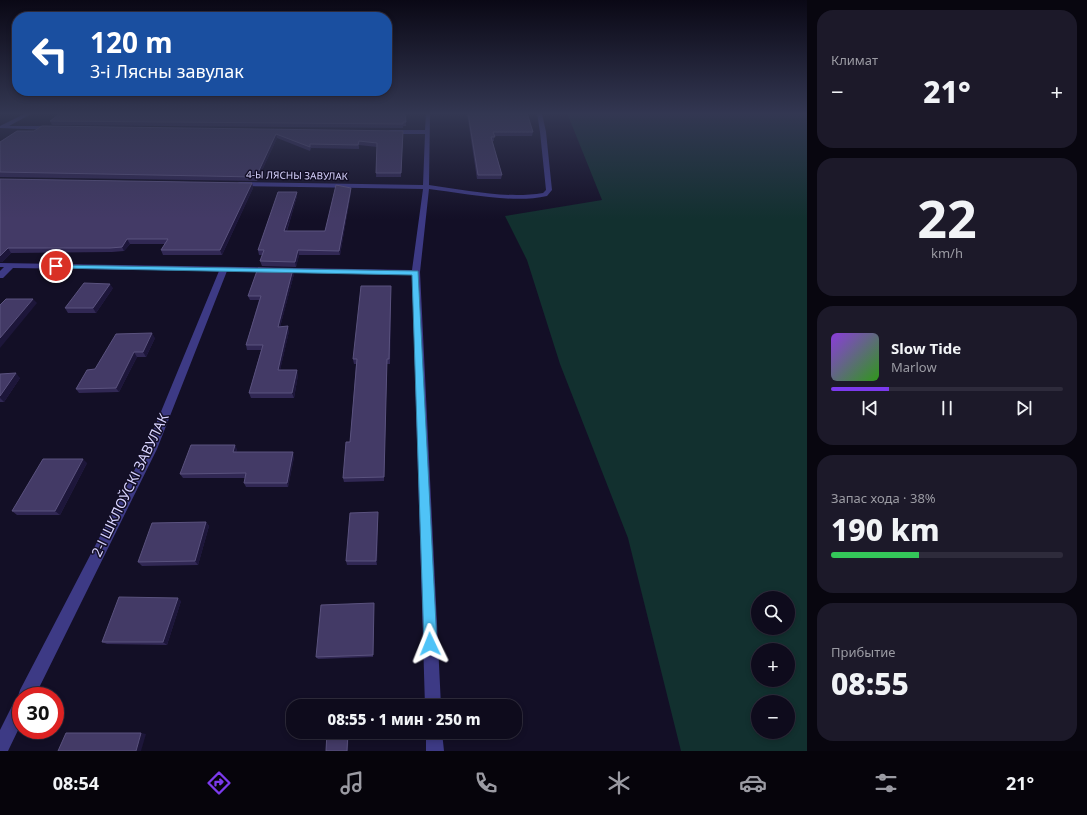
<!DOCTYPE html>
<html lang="ru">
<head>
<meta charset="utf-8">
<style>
  body { margin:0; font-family:"Noto Sans",sans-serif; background:#1c1929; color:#f1f3f6; height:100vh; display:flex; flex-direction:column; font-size:15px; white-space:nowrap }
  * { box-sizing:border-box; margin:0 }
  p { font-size:13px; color:#9b9ba3 }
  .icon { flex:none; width:22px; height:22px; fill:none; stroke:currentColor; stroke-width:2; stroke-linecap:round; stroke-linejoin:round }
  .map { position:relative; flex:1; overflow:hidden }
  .side { display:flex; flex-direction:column; gap:10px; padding:10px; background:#08060f; width:280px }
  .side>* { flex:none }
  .guide { position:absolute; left:12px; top:12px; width:380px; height:84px; border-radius:16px; box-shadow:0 2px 6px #0003,0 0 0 1px #2e2b3b; background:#1a4fa0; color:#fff; overflow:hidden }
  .controls { position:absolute; left:751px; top:591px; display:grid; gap:8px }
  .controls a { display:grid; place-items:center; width:44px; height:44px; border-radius:50%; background:#0e0b1c; box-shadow:0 2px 6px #0003,0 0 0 1px #2e2b3b; font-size:20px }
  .speed { position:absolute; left:12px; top:687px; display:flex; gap:8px; font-size:20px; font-weight:700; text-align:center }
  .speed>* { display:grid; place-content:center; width:52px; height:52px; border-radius:50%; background:#0e0b1c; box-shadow:0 2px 6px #0003,0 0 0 1px #2e2b3b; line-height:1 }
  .speed .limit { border:6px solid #d22; background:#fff; color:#111 }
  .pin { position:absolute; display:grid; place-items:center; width:34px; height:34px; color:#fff; margin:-17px; border:2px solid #fff; border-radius:50%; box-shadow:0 1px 4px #0007 }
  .me { position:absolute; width:44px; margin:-22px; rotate:358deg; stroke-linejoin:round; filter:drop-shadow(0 0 3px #0008) }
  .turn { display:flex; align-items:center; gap:14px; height:84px; padding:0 12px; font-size:18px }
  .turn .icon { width:52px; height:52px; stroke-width:2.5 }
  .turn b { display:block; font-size:28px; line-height:34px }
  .big { font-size:30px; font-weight:800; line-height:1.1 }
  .side .widget { flex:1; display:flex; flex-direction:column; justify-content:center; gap:6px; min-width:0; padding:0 14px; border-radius:16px; background:#1c1929 }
  .side .dial { align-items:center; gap:0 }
  .dial b { font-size:52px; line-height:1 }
  .song { display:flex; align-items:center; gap:12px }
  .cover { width:48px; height:48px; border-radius:6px; background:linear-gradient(135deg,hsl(270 70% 55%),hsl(110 70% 35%)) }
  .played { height:4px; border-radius:2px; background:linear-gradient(90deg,#7c3aed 25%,#2e2b3b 25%) }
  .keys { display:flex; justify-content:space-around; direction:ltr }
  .heat { display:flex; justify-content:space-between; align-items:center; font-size:22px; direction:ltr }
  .charge { height:6px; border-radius:3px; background:linear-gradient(90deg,#34c759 38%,#2e2b3b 0) }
  .trip { position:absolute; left:286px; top:699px; width:236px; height:40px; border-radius:16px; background:#0e0b1c; box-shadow:0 2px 6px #0003,0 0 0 1px #2e2b3b; font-weight:800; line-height:40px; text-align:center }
  .dock { display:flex; height:64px; justify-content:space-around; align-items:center; background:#06040b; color:#9b9ba3 }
  .dock .icon { width:28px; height:28px }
  .dock .current { color:#7c3aed }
  .dock b { font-size:18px; color:#f1f3f6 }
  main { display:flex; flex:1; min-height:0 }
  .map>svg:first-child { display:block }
  .green { fill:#12302f; fill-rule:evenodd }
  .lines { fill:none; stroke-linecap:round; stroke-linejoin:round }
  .minor { fill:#3d3a85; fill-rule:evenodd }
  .wall { fill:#312854 }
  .shaded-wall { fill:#1d163a }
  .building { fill:#433a66; stroke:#5a527e }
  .route { fill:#4fc3f7; stroke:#337fa1 }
  .labels { text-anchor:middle; stroke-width:3; stroke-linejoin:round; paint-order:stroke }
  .far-street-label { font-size:10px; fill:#d9d4ff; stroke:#130f26 }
  .near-street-label { font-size:14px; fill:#d9d4ff; stroke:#130f26 }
</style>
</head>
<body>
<main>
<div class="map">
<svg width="807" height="751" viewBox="0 0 807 751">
  <rect width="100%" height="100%" fill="#130f26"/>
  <path class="green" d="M 567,113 L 807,113 L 807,751 L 681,751 L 628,538 L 560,364 L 527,260 L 505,216 L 602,200 ZM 758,598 L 788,598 L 788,628 L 758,628 ZM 758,650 L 788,650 L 788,680 L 758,680 ZM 758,702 L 788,702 L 788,732 L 758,732 Z"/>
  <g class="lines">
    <g class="minor">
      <polygon points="26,113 33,113 9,126 52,126 55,128 52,130 0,128 0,126"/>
      <path d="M 426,113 L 430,113 L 429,185 C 466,190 506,199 543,193 L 546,190 L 540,132 L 537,113 L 542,113 L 546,132 L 552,190 L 547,196 C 513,204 464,193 429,189 L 420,272 L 441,706 L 425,706 L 412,274 L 227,271 L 157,449 L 35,696 L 21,696 L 21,724 L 8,751 L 0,751 L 0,730 L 15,700 L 19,699 L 18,696 L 20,690 L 146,448 L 219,271 L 13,268 L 3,278 L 0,278 L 0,271 L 4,267 L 0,267 L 0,263 L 412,270 L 423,189 L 239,186 L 236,184 L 239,182 L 423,185 L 425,134 L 390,134 L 387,132 L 390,130 L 425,130 Z"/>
      <polygon points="426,732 442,732 444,751 426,751"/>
    </g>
  </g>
  <g class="wall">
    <polygon points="405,113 406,126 403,126 403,128 52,125 50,121"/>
    <polygon points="467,113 527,113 533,132 532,136 494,136 494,141 492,141 502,175 501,179 477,179"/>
    <polygon points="17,131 403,131 401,177 376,177 377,147 359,145 359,149 311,148 310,151 277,138 257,181 0,177 0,142"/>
    <polygon points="0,179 252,183 253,188 222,255 163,255 161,250 165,244 130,244 124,251 112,252 11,253 2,262 0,262"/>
    <polygon points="351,188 351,192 340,255 299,255 296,267 262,266 260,261 263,255 259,255 258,250 297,192 297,196 287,231 325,231"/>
    <polygon points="294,274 280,327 289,331 280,370 298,375 294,398 251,398 249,393 261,350 247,350 246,345 259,300 250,300 248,296"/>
    <polygon points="113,288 96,313 68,313 65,308"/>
    <polygon points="391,291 390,364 387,364 384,481 344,482 343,478 350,442 356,364 354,364 353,359"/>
    <polygon points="155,338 146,357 137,357 119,392 79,393 76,389 95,369"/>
    <polygon points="0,374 20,378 4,402 0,402"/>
    <polygon points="237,449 236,452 294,457 288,487 246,487 244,483 245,478 183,478 180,474"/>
    <polygon points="87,463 60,515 17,515 12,511"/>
    <polygon points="378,516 377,565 347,565 346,561"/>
    <polygon points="206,522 209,526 198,565 142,566 138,562"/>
    <polygon points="181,601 167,645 107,644 102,642"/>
    <polygon points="374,603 373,657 318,659 316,657"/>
  </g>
  <g class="shaded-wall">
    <polygon points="276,134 277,138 257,181 256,177"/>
    <polygon points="252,183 253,188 222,255 220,250"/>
    <polygon points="351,188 351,192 340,255 339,251"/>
    <polygon points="297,192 297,196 285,236 284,231"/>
    <polygon points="127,239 130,244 124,251 122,247"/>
    <polygon points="8,248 11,253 2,262 0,262 0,256"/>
    <polygon points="298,250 299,255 296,267 295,262"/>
    <polygon points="293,269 294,274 279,331 278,327"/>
    <polygon points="110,284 113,288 96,313 93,308"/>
    <polygon points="33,299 37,303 0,348 0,338"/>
    <polygon points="288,326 289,331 279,375 278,370"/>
    <polygon points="152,333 155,338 146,357 143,352"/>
    <polygon points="134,352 137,357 119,392 116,388"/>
    <polygon points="297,370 298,375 294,398 292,393"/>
    <polygon points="16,373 20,378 4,402 0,398 0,396"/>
    <polygon points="235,445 237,449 235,456 233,452"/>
    <polygon points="293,452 294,457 288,487 287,483"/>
    <polygon points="83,459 87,463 60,515 55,511"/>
    <polygon points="378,512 378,516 377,565 376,561"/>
    <polygon points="206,522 209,526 198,565 195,561"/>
    <polygon points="178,598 181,601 167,645 163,642"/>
    <polygon points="348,732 349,732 348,751 347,751"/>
    <polygon points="141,733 146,734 141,751 136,751"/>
  </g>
  <g class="building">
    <polygon points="61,113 405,113 406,122 403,122 403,124 50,121"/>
    <polygon points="468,113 527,113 533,132 493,132 495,137 491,137 502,175 478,175"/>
    <polygon points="42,126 403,131 401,173 376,173 377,143 359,141 358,145 310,144 310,147 276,134 256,177 0,172 0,142 17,131 34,131"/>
    <polygon points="0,179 252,183 220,250 161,250 168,239 127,239 122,247 110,248 8,248 0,256"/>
    <polygon points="336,185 351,188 339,251 298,250 295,262 260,261 264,250 258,250 278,192 297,192 284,231 325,231"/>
    <polygon points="258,268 293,269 278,327 288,326 278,370 297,370 292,393 249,393 263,345 246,345 261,296 248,296"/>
    <polygon points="84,283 110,284 93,308 65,308"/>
    <polygon points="361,286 391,286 389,359 387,359 384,477 343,478 346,442 350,442 357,359 353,359"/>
    <polygon points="6,299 33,299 0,338 0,305"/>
    <polygon points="152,333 143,352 134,352 116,388 76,389 87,370 95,369 116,334"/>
    <polygon points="16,373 0,396 0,374"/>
    <polygon points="191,445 235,445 233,452 293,452 287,483 244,483 246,473 180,474"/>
    <polygon points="43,459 83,459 55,511 12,511"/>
    <polygon points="378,512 376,561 346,561 350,513"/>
    <polygon points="206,522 195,561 138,562 152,523"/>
    <polygon points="119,597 178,598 163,642 102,642"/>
    <polygon points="374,603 373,655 316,657 321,605"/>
    <polygon points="327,732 348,732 347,751 326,751"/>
    <polygon points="66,733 141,733 136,751 58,751"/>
  </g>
  <linearGradient id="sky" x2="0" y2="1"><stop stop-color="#0a0815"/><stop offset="0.52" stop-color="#333752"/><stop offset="1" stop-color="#333752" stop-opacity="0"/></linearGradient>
  <rect width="807" height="219" fill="url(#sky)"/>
  <polygon class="route" points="54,265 418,271 437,644 435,649 430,651 426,649 424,644 412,275 56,268 53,266"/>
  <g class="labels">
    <g class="far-street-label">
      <text transform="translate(297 175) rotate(1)" y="4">4-Ы ЛЯСНЫ ЗАВУЛАК</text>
    </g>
    <g class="near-street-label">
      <text transform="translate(130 485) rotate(-64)" y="5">2-І ШКЛОЎСКІ ЗАВУЛАК</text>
    </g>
  </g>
</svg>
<div class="controls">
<a><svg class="icon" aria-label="search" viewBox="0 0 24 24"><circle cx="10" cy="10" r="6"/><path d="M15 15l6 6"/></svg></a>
<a>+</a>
<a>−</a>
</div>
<div class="speed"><div class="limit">30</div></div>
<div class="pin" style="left:56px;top:266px;background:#d93025"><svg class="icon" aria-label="arrive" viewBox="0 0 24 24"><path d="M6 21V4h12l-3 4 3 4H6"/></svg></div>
<svg class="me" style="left:430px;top:644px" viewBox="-20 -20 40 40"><path d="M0-17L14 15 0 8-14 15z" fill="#4fc3f7" stroke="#fff" stroke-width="4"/></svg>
<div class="trip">08:55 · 1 мин · 250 m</div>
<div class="guide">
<div class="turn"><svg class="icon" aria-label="left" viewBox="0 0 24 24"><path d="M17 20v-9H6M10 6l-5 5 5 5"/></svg><div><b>120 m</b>3-і Лясны завулак</div></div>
</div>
</div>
<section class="side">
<div class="widget"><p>Климат</p>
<div class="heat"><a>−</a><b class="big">21°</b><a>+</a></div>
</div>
<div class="widget dial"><b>22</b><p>km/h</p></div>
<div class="widget">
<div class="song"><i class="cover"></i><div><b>Slow Tide</b><p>Marlow</p></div></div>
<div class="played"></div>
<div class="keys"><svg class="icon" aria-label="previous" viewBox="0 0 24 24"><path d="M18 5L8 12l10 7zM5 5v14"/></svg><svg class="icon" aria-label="pause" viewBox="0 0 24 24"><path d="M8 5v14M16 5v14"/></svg><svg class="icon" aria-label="next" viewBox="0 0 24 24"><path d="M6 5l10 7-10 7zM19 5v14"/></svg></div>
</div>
<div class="widget"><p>Запас хода · 38%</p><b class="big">190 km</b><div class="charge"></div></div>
<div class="widget"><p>Прибытие</p><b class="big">08:55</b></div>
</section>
</main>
<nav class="dock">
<b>08:54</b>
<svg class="icon current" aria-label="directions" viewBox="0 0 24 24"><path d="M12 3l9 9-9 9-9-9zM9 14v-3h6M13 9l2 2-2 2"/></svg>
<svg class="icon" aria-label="music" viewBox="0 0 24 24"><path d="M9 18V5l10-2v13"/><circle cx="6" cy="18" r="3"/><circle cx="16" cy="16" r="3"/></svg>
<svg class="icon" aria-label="phone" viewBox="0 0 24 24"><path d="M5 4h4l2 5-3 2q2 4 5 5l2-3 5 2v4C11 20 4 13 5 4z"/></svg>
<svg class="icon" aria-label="climate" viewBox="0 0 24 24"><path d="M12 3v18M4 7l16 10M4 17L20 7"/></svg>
<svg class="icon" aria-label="car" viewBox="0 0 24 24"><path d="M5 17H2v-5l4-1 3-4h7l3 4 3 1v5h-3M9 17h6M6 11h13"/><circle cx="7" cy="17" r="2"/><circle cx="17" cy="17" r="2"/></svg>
<svg class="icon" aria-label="filters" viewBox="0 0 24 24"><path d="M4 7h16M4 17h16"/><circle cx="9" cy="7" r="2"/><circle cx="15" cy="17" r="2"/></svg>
<b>21°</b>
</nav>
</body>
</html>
